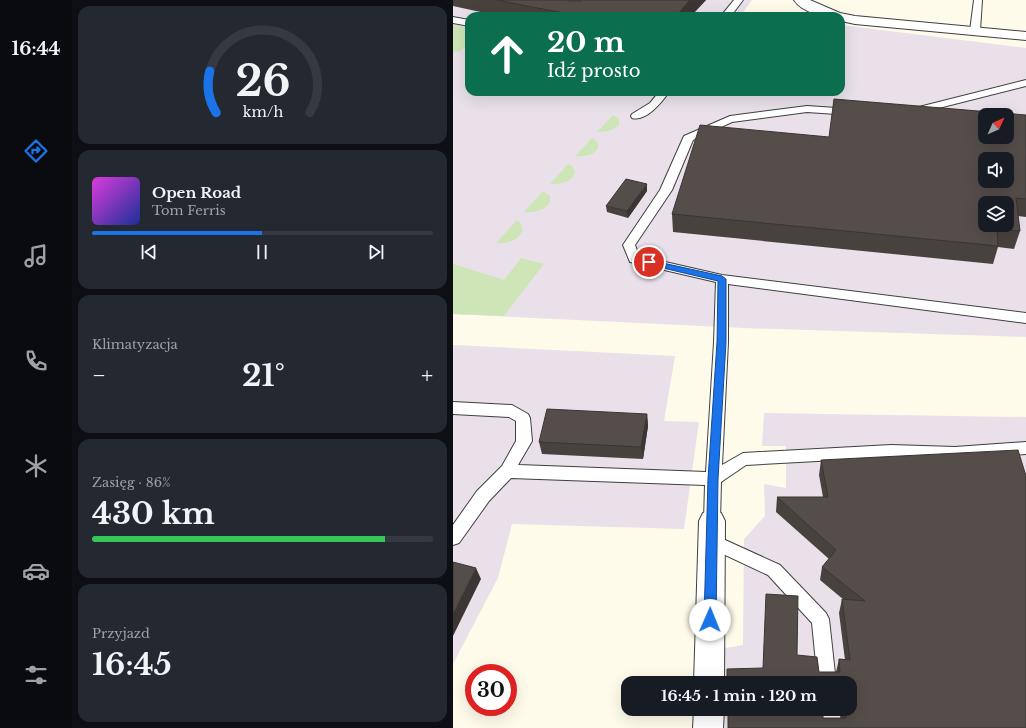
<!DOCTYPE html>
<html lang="pl">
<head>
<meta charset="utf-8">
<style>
  body { margin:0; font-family:"Libre Baskerville",serif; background:#242831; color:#f1f3f6; height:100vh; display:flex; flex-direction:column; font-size:15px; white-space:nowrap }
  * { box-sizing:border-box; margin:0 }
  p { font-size:13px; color:#9ea1a6 }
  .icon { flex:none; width:22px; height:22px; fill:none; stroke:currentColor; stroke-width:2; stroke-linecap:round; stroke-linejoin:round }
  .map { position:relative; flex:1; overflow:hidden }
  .sheet { display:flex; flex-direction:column; gap:6px; padding:6px; background:#0d0f14; width:381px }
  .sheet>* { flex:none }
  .guide { position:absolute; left:12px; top:12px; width:380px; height:84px; border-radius:12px; box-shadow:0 4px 16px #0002; background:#0b6e4f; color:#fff; overflow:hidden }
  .needle { width:26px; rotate:45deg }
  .buttons { position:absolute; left:525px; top:108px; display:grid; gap:8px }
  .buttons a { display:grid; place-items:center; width:36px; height:36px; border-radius:8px; background:#171b24; box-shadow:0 4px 16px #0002; font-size:20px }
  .speed { position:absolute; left:12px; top:664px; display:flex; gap:8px; font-size:20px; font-weight:700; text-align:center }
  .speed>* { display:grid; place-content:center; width:52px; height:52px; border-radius:50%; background:#171b24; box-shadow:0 4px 16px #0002; line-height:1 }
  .speed .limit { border:6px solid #d22; background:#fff; color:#111 }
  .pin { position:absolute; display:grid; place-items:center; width:34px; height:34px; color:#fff; margin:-17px; border:2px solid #fff; border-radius:50%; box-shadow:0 1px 4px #0007 }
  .me { position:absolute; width:44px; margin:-22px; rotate:1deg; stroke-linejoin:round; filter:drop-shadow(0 0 3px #0008) }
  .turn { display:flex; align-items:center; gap:14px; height:84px; padding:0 16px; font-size:18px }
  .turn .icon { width:52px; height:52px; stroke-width:2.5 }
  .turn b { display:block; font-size:28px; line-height:34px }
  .big { font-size:30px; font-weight:700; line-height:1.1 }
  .sheet .card { flex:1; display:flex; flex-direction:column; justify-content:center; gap:6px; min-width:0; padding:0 14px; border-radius:12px; background:#242831 }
  .sheet .dial { align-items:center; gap:0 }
  .dial svg { height:104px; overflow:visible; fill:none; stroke:#363941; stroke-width:7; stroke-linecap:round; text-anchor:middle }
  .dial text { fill:#f1f3f6; stroke:none }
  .song { display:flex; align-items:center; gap:12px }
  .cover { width:48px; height:48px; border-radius:6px; background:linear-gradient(135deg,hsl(300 70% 55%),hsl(230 70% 35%)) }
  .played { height:4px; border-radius:2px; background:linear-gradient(90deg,#1a73e8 50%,#363941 50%) }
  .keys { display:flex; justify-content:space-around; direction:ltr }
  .heat { display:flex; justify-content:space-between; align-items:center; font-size:22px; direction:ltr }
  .charge { height:6px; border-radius:3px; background:linear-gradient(90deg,#34c759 86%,#363941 0) }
  .trip { position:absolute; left:168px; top:676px; width:236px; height:40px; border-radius:12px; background:#171b24; box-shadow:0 4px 16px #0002; font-weight:700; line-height:40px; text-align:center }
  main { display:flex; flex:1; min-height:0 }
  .tab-bar { display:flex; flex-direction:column; width:72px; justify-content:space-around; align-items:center; background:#090b0e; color:#9ea1a6 }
  .tab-bar .icon { width:28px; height:28px }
  .tab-bar .active { color:#1a73e8 }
  .tab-bar b { font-size:18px; color:#f1f3f6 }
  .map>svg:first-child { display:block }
  .industrial { fill:#e9e0ea; fill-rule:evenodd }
  .green { fill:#cee6b7 }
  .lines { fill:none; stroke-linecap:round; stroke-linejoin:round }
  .lane-casing { stroke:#3f3f3f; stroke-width:2 }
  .street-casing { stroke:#3f3f3f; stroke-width:2 }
  .lane { fill:#fff; fill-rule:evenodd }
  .street { fill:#fff; fill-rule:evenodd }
  .wall { fill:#48423f }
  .shaded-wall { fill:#3b3633 }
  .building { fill:#544d49; stroke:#3b3633; fill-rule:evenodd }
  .route { fill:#1a73e8; stroke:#114b97 }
</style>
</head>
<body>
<main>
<nav class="tab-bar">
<b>16:44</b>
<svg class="icon active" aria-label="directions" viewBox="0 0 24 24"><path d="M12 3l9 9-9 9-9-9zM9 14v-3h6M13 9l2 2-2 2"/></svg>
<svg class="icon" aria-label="music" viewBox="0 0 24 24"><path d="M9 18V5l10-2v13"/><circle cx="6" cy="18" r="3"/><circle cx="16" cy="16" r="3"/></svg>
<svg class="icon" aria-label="phone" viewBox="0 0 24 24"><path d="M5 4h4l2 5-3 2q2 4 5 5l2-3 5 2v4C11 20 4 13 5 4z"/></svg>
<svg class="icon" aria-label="climate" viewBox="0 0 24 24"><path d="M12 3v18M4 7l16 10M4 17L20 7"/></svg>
<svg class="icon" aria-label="car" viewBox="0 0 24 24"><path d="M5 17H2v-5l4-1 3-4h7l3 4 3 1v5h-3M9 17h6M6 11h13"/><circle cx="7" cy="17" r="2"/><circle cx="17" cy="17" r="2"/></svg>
<svg class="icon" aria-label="filters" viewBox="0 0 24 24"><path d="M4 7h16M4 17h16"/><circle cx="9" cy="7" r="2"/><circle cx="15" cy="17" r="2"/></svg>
</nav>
<section class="sheet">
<div class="card dial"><svg viewBox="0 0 100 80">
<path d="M14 69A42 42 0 1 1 86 69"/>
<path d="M14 69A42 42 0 0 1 9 37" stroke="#1a73e8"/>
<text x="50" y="56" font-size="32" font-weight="700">26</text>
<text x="50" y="72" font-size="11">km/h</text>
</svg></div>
<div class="card">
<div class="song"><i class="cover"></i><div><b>Open Road</b><p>Tom Ferris</p></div></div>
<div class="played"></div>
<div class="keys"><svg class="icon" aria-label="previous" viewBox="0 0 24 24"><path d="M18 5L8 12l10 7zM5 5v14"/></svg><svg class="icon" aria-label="pause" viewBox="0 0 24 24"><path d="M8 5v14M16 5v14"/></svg><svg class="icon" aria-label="next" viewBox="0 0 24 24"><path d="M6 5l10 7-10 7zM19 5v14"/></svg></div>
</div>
<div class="card"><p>Klimatyzacja</p>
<div class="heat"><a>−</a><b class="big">21°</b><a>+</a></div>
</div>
<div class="card"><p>Zasięg · 86%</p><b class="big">430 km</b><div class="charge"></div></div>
<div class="card"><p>Przyjazd</p><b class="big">16:45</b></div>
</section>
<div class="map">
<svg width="573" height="728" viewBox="0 0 573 728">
  <rect width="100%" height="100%" fill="#fefbeb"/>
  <g class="industrial">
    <path d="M 0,0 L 299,0 L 290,12 L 319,16 L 16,16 L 16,92 L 388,92 L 388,25 L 573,48 L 573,337 L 291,328 L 0,314 ZM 532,115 L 554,115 L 554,137 L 532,137 ZM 532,159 L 554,159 L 554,181 L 532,181 ZM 532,203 L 554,203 L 554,225 L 532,225 Z"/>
    <polygon points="0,345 222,356 211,421 246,422 231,529 59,524 45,578 0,664"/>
    <polygon points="311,413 573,417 573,728 268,728 267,709 397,709 397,683 267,683 267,649 290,645 291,539 312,516 311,484 333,488 333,446 309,446"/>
  </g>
  <g class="green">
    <polygon points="0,25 16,28 16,44 6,52 2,51 0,53"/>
    <path d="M 160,115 L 166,119 L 166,125 C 160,131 153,132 144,132 Z"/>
    <path d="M 139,138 L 145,143 C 147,155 131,157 122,156 Z"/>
    <path d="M 115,164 L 119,166 L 122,172 C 119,183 107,184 97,184 Z"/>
    <path d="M 90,191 L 97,196 C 99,210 81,213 71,212 Z"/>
    <path d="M 64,220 L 67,223 L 70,230 C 65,241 54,244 43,243 Z"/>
    <polygon points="68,258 91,264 51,316 0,314 0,264 51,280"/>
  </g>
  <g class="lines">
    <g class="lane-casing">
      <g id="lane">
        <polygon points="281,0 290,0 278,16 268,16"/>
        <polygon points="521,0 529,0 527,31 522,34 517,31"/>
        <polygon points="0,17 16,20 16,26 0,23"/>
        <polygon points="573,80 573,86 458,115 453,112 454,110"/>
        <path d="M 206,92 L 216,92 C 209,102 193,122 179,118 L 178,116 L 179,114 L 197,103 Z"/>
        <polygon points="354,106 398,109 403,112 398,115 354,112 279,122 240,140 219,190 182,245 186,256 269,275 573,313 573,323 275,284 275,342 269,465 290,453 438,445 502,447 573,442 573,454 502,459 438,457 293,465 268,482 267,521 265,526 259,528 253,526 251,521 252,485 58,478 36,501 6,543 0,545 0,525 24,491 49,466 63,441 63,421 56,417 0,414 0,402 59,405 75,414 77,418 79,441 65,465 253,472 261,342 263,282 177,262 170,245 207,190 231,136 277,116"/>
        <polygon points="259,534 327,565 373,613 376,619 383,683 365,683 359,623 315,575 253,546 251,541 253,536"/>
        <polygon points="368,709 386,709 389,728 369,728"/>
      </g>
    </g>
    <g class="street-casing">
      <g id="street">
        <path d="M 341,0 L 357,0 L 387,13 L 402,16 L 573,32 L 573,40 L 402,24 L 388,21 L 388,16 C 372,16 351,15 341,0 Z"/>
        <polygon points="259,510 268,513 272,521 271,683 241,683 246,521 250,513"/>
        <polygon points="241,709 271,709 270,728 240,728"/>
      </g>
    </g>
    <use href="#lane" class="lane"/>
    <use href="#street" class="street"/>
  </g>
  <g class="wall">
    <polygon points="0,0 253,0 238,16 46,16 0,6"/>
    <polygon points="573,115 573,217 565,216 567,231 561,249 545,247 540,264 220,232 219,214 376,137"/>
    <polygon points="194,191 175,218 154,212 153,206"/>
    <polygon points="194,414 195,426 190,459 89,454 86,442"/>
    <polygon points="368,460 573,728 370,718 388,718 387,709 397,709 397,683 310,668 344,655 366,672 383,672 386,659 392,660 386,613 389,599 391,600 367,580 369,567 376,559 323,512 324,497 370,497 366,475"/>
  </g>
  <g class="shaded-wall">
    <polygon points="237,0 253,0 238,16 223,16"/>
    <polygon points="194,184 194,191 175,218 174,211"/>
    <polygon points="194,414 195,426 190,459 188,447"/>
    <polygon points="23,568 28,579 0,636 0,614"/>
  </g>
  <g class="building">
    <polygon points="44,0 115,0 115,1 128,1 128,0 237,0 223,16 113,16 115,14"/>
    <path d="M 381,99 L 573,115 L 573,199 L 563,198 L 567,231 L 544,229 L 545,246 L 219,214 L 247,125 L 376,137 ZM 532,115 L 554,115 L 554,137 L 532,137 ZM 532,159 L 554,159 L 554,181 L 532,181 ZM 532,203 L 554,203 L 554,225 L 532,225 Z"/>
    <polygon points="173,179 194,184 174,211 153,206"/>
    <polygon points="94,409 194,414 188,447 86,442"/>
    <polygon points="565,450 573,476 573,728 275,728 275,709 370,709 370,718 393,718 392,709 397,709 397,683 274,683 274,669 310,668 313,594 345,596 344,655 364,657 366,672 387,672 386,659 397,660 389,599 412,601 369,567 383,550 324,497 375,497 368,460"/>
    <polygon points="0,562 23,568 0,614"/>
  </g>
  <polygon class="route" points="193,260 196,260 269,276 273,279 273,342 265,479 263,620 261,624 257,625 253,624 251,620 255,479 264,342 265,281 193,264"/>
</svg>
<div class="buttons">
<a><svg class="needle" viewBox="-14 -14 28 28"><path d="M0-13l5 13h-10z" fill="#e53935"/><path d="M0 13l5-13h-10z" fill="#9ea1a6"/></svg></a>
<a><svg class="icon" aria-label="sound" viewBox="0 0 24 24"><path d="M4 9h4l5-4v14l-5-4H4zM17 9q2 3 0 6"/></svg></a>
<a><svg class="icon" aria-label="layers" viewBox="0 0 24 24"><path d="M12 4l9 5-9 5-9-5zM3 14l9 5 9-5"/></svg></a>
</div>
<div class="speed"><div class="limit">30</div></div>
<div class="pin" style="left:196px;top:262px;background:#d93025"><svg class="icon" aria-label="arrive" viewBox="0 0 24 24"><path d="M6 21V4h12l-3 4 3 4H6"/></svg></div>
<svg class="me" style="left:257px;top:620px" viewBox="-20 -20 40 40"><circle r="19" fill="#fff"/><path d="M0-13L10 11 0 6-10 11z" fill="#1a73e8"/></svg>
<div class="trip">16:45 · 1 min · 120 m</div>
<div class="guide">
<div class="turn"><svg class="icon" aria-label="ahead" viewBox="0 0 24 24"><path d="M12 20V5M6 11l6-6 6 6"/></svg><div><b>20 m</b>Idź prosto</div></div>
</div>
</div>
</main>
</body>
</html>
